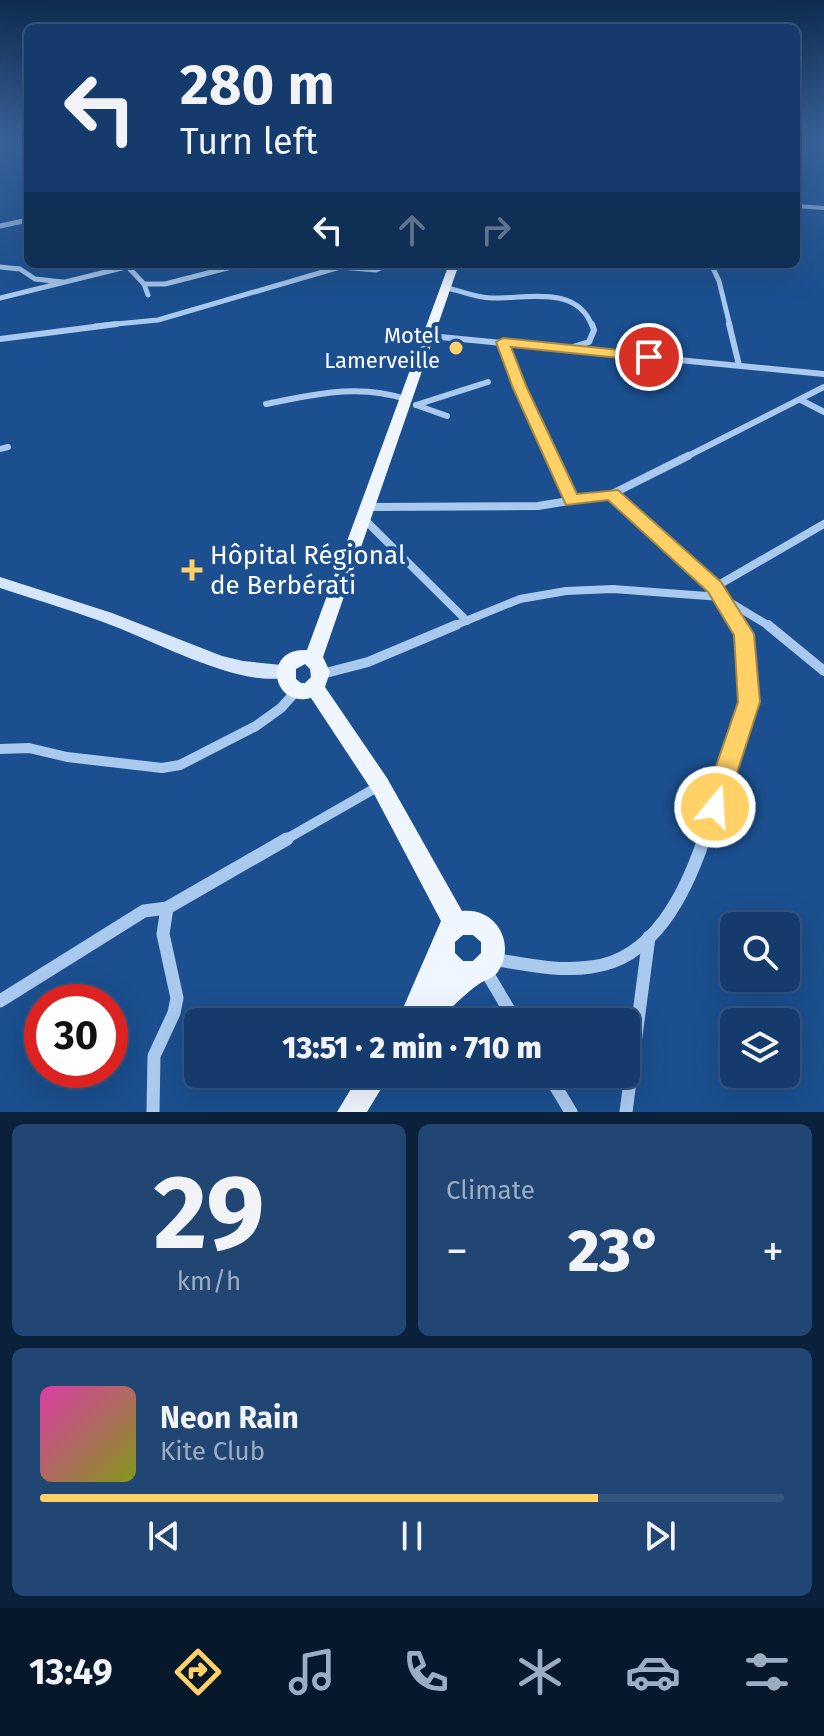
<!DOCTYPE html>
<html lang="en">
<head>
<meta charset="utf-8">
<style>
  body { margin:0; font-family:"Fira Sans",sans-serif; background:#214673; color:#f1f3f6; height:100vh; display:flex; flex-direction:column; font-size:30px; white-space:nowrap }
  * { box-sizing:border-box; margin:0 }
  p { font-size:26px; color:#9dadc1 }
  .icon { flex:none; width:44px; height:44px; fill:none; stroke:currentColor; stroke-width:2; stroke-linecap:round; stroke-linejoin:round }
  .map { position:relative; height:1112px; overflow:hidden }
  .details { display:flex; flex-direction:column; gap:12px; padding:12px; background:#0b203b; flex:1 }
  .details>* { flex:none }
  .banner { position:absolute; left:24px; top:24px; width:776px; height:244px; border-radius:12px; box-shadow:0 8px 32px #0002,0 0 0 2px #33557e; background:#143b6b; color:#f1f3f6; overflow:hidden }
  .tools { position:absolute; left:720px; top:912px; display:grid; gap:16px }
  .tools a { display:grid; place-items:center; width:80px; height:80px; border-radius:12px; background:#143b6b; box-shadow:0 8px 32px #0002,0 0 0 2px #33557e; font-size:40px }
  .speed { position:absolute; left:24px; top:984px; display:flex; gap:16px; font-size:40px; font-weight:700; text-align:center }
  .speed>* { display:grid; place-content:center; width:104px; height:104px; border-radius:50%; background:#143b6b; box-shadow:0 8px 32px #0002,0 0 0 2px #33557e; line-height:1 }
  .speed .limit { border:12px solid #d22; background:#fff; color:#111 }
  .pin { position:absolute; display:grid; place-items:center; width:68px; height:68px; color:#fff; margin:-34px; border:4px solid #fff; border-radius:50%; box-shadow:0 2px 8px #0007 }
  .me { position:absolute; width:88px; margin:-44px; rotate:18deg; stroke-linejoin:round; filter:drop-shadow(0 0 6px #0008) }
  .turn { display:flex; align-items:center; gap:28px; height:168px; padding:0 24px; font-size:36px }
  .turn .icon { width:104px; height:104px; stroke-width:2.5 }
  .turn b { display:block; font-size:56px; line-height:68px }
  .lanes { display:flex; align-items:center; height:76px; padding:0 24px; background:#0003; justify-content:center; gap:40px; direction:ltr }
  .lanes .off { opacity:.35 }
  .big { font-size:60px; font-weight:800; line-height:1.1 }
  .details .widget { flex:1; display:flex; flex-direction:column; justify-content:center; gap:12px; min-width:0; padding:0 28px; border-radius:12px; background:#214673 }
  .details .dial { align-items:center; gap:0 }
  .dial b { font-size:104px; line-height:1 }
  .song { display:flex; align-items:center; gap:24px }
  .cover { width:96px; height:96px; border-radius:12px; background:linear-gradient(135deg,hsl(320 70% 55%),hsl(70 70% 35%)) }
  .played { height:8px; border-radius:4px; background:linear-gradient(90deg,#ffd166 75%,#33557e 75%) }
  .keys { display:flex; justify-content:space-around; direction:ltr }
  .heat { display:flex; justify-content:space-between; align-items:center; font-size:44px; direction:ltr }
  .details .tiles { flex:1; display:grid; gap:12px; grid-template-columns:1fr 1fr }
  .widget:last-child { grid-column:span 2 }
  .trip { position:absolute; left:184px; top:1008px; width:456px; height:80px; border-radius:12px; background:#143b6b; box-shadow:0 8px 32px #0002,0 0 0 2px #33557e; font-weight:800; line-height:80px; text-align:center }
  .menu { display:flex; height:128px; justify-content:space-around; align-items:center; background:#08182b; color:#9dadc1 }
  .menu .icon { width:56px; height:56px }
  .menu .active { color:#ffd166 }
  .menu b { font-size:36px; color:#f1f3f6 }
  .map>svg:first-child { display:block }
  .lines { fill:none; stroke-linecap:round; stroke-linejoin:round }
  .street-far5 { stroke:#a9c9ee; stroke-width:4 }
  .street-far4 { stroke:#a9c9ee; stroke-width:5 }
  .street-far3 { stroke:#a9c9ee; stroke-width:6 }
  .street-far2 { stroke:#a9c9ee; stroke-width:8 }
  .street-far1 { stroke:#a9c9ee; stroke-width:10 }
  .street { stroke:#a9c9ee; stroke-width:13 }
  .secondary { fill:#d6e6fa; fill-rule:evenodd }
  .primary { fill:#f0f6ff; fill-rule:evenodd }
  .route { fill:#ffd166; stroke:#a68842; stroke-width:2 }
  .poi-dot { fill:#ffd166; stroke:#1b4f8f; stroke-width:3 }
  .labels { text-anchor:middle; stroke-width:8; stroke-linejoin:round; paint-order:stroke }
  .far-poi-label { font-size:22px; fill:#fff; stroke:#1b4f8f; text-anchor:end }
  .poi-label { font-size:26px; fill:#fff; stroke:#1b4f8f; text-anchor:start }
</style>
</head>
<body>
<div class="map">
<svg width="824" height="1112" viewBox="0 0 824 1112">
  <rect width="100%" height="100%" fill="#1b4f8f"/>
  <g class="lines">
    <g class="street-far5">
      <polyline points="796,206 824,208"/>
      <polyline points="23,221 28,220"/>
    </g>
    <g class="street-far4">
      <polyline points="0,226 28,220"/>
      <polyline points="711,264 719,281 730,326"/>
      <polyline points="0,267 20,269 35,279 63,282"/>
      <polyline points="128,267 144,284 148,295"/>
      <polyline points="144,284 165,284 243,264"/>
      <path d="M 447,288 C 462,291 476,298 491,298 C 525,299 577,284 592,326"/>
      <polyline points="0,298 138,264"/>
      <polyline points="95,326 158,320 340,267 376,270 390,264"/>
    </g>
    <g class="street-far3">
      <polyline points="729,324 739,365"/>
      <polyline points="430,336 824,374"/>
      <polyline points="0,339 117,324"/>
      <polyline points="503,342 552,458"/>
      <polyline points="573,347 589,342 594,330 592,324"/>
      <polyline points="801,400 824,412"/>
      <path d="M 266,404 C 313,395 358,383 405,399"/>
      <polyline points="416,405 488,382"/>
      <polyline points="416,405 447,416"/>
      <polyline points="0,449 8,447"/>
      <polyline points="684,458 824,387"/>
    </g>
    <g class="street-far2">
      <polyline points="551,456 572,501"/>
      <polyline points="612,494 715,587 738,627"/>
      <polyline points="368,507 538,506 612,494 688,456"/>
      <polyline points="363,518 467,621"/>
      <polyline points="715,587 824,524"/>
      <polyline points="451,627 520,599 566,591 613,589 721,597 771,627"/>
    </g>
    <g class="street-far1">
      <polyline points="768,625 824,671"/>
      <polyline points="322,674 368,662 456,625"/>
      <polyline points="0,749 29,748 67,757 162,768 180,765 256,726 281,708 297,690"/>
      <polyline points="283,841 379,786"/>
      <polyline points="704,841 748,708 749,668 737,625"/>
    </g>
    <g class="street">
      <path d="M 492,959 C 524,964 558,972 591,967 C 654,960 686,892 704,839"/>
      <polyline points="486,971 516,1022"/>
      <polyline points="0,1001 144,911 167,908 287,839"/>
      <polyline points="548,1074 571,1112"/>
      <polyline points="153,1112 154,1056 174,1013 177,998 163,934 167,908"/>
      <polyline points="626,1112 649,937"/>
    </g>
    <path class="secondary" d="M 0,577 L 112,613 L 222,656 L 243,661 L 291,666 L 293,671 L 291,676 C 247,691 158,643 116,627 C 78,612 39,601 0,588 Z"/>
    <g class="primary">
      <path d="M 449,264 L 459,264 L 323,657 L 330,672 L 325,687 L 387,778 L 462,911 C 495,907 516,942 499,970 C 494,979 486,979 479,984 C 464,993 444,1019 428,1022 C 419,1024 407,1022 397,1022 L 441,921 L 373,792 L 311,698 C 271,709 262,647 307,650 ZM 305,664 L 310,669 L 311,677 L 305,683 L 301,683 L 296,679 L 296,669 ZM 463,935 L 473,935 L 481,942 L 481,953 L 473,961 L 463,961 L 455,953 L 455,942 Z"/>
      <polygon points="360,1074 390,1074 367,1112 337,1112"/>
    </g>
  </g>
  <linearGradient id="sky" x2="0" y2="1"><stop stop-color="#0f2b4f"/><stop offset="0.47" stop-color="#39639b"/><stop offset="1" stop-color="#39639b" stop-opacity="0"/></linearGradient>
  <rect width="824" height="294" fill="url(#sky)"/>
  <polygon class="route" points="503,338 649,353 656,357 649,361 511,347 527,388 577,494 618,490 721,582 754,634 760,702 723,816 715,819 706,816 702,807 738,702 734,635 708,592 608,500 566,505 513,388 496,342"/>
  <g class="poi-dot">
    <circle cx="456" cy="348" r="8"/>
    <path d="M188 558h8v8h8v8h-8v8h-8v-8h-8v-8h8z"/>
  </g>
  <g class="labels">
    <g class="far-poi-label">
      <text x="440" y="343">Motel<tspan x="440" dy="25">Lamerveille</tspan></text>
    </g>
    <g class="poi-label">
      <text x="210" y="564">Hôpital Régional<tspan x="210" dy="30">de Berbérati</tspan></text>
    </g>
  </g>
</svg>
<div class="tools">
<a><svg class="icon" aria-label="search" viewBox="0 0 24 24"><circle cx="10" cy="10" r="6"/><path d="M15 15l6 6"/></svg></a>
<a><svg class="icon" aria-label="layers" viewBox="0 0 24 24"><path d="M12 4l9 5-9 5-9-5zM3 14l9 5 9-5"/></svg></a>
</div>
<div class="speed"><div class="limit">30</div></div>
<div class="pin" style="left:649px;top:357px;background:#d93025"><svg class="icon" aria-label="arrive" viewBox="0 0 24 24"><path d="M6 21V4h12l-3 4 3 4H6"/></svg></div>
<svg class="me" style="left:715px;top:807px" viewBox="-20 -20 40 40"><circle r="17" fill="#ffd166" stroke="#fff" stroke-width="3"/><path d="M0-11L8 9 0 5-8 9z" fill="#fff"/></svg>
<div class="trip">13:51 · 2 min · 710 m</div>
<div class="banner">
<div class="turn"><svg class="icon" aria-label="left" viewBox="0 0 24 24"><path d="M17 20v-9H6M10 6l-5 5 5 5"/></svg><div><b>280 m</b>Turn left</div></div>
<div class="lanes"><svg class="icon" aria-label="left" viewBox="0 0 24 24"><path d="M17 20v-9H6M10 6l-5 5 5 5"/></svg><svg class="icon off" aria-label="ahead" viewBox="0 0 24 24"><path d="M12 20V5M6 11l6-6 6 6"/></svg><svg class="icon off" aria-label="right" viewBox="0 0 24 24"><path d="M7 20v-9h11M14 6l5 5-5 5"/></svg></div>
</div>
</div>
<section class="details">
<div class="tiles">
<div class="widget dial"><b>29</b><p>km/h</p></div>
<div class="widget"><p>Climate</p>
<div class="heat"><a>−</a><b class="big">23°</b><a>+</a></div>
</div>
<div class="widget">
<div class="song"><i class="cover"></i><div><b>Neon Rain</b><p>Kite Club</p></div></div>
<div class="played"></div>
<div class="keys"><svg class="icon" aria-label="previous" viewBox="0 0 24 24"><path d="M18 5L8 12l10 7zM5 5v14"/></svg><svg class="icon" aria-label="pause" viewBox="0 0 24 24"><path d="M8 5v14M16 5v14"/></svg><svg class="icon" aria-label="next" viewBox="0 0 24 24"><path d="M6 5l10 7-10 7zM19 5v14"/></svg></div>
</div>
</div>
</section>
<nav class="menu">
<b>13:49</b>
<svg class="icon active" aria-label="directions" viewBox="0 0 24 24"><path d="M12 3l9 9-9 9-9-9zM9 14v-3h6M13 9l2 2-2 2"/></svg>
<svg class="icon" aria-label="music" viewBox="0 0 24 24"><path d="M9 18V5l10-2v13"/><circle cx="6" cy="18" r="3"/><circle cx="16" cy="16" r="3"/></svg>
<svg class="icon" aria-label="phone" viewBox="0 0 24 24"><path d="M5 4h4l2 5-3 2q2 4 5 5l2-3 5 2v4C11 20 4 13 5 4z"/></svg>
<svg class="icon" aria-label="climate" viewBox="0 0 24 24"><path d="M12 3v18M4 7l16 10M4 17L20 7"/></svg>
<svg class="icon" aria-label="car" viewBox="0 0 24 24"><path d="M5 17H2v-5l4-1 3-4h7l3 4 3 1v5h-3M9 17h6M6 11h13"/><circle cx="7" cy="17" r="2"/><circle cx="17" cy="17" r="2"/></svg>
<svg class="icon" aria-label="filters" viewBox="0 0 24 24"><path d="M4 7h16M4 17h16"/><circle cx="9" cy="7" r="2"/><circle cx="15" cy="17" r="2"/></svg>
</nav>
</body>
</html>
